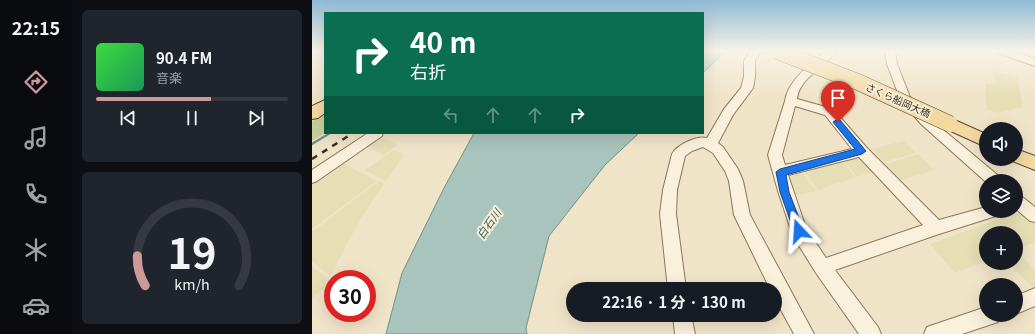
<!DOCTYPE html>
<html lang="ja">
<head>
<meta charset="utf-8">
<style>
  body { margin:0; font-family:Georgia,"Noto Sans JP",serif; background:#20242c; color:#f1f3f6; height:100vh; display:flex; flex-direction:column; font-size:15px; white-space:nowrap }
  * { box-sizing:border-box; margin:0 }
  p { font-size:13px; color:#9ea1a6 }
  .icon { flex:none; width:22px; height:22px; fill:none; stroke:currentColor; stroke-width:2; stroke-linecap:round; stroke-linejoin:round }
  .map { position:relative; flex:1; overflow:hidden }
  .panel { display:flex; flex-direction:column; gap:10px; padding:10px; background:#0d0f14; width:240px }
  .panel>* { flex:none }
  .top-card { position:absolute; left:12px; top:12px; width:380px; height:122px; border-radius:0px; box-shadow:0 4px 16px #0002; background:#0b6e4f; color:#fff; overflow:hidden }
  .buttons { position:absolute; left:667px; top:122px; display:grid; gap:8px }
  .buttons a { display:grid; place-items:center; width:44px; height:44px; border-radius:50%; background:#171b24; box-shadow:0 4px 16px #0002; font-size:20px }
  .speed { position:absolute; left:12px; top:270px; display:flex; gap:8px; font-size:20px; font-weight:700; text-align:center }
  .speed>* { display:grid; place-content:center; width:52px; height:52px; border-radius:50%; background:#171b24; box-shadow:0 4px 16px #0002; line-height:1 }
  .speed .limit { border:6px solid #d22; background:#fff; color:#111 }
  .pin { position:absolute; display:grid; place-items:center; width:34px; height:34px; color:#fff; margin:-41px -17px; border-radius:50% 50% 50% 0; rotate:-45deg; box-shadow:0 0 4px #0007 }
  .pin .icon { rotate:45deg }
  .me { position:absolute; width:44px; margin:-22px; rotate:340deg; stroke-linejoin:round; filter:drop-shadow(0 0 3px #0008) }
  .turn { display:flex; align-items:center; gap:14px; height:84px; padding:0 20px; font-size:18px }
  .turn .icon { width:52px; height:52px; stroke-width:2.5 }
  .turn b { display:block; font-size:28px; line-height:34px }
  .lanes { display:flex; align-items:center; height:38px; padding:0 20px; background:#0003; justify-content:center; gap:20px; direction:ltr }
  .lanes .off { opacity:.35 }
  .panel .widget { flex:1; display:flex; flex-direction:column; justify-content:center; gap:6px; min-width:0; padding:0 14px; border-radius:6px; background:#20242c }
  .panel .dial { align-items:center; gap:0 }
  .dial svg { height:104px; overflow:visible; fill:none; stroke:#363941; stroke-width:7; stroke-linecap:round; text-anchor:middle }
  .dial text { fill:#f1f3f6; stroke:none }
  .song { display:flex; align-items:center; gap:12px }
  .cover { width:48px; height:48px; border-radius:6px; background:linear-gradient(135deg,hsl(120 70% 55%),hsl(150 70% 35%)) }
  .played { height:4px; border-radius:2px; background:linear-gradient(90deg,#cc999b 60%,#363941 60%) }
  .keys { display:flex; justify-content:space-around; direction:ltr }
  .trip { position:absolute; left:254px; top:282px; width:216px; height:40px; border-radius:20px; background:#171b24; box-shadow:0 4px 16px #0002; font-weight:700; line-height:40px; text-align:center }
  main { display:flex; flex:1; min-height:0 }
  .tabs { display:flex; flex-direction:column; width:72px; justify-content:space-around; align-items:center; background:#090b0e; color:#9ea1a6 }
  .tabs .icon { width:28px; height:28px }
  .tabs .active { color:#cc999b }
  .tabs b { font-size:18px; color:#f1f3f6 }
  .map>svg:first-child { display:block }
  .farmland { fill:#e6deb5 }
  .green { fill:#c9cf9b }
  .water { fill:#a9c4bc; stroke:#6f938a }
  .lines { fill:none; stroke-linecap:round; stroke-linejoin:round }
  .stream { stroke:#6f938a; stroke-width:2.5 }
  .minor-casing { stroke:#8d765c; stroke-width:2 }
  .major-casing { stroke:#5b4430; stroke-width:2 }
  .minor { fill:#faf1dc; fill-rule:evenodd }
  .major { fill:#f3d9a0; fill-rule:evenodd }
  .rail { stroke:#3d2e20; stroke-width:2.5; stroke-dasharray:6 6; stroke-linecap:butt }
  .major-bridge-casing { stroke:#5b4430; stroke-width:17; stroke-linecap:butt }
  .major-bridge { stroke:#f3d9a0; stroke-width:16 }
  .route { fill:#1a73e8; stroke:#114b97 }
  .labels { text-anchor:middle; stroke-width:4; stroke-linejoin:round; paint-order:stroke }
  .street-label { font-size:10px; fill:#3d2e20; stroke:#f7eed8 }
  .water-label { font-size:11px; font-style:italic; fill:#2f5d5a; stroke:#f7eed8 }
</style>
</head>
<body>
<main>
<nav class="tabs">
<b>22:15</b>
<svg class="icon active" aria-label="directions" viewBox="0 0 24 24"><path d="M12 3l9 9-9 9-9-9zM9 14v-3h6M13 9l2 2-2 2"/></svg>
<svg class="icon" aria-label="music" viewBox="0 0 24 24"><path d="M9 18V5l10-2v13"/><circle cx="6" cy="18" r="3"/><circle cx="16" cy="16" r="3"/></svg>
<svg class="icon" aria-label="phone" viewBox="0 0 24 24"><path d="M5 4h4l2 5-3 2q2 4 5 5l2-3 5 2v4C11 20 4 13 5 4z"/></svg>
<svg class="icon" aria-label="climate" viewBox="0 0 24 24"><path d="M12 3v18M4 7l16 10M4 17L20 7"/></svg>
<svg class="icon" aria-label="car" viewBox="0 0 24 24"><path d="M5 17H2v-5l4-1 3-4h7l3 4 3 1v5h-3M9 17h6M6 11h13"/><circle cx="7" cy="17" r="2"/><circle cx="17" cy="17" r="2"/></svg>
</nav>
<section class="panel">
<div class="widget">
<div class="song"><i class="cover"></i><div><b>90.4 FM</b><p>音楽</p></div></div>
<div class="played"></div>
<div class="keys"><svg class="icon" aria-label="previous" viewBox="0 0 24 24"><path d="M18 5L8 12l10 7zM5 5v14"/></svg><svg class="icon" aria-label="pause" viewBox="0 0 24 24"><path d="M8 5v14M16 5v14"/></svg><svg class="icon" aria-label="next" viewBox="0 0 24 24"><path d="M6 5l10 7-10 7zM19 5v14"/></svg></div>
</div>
<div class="widget dial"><svg viewBox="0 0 100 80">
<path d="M14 69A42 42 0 1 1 86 69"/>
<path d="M14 69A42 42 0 0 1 8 46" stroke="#cc999b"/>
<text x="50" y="56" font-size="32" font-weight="700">19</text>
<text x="50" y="72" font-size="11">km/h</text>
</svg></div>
</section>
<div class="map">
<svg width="723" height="334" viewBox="0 0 723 334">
  <rect width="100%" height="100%" fill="#f0e4c8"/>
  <g class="farmland">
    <polygon points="681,71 705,77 711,107 685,113 675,110 673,83 684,85"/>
    <polygon points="67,136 85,145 72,155 54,146"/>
    <polygon points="591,141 604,153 572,162 560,149"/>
    <polygon points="82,150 92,155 74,181 53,170"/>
    <polygon points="606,154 622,170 589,180 574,164"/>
    <polygon points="547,157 563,171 545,177 531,159"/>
    <polygon points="529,160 543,177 506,190 492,171"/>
    <polygon points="31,163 65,181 0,229 0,182"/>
    <polygon points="489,171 504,191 480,196 475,176 477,174"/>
    <polygon points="67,181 72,184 50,216 18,276 0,261 0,232"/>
    <polygon points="703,213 717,217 723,222 723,242 704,249 704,233 674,233 674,261 643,273 618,244"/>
    <polygon points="706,253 723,270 723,286 720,287 696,263 704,263 704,254"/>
    <polygon points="0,266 15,278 13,287 0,298"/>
  </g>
  <polygon class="green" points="13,112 13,133 0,141 0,121"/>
  <g class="water">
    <polygon points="391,51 414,51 391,73"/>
    <polygon points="162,133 327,133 293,165 237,236 214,328 215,334 74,334 90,273 132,188"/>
  </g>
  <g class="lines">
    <polyline class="stream" points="0,144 18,133"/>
    <g class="minor-casing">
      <g id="minor">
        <path d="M 438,51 L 449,51 L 443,61 L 443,77 L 441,88 L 421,115 L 406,143 L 411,147 L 426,169 L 431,181 L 438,215 L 502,334 L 482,334 L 463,299 L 463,289 L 458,289 L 422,215 L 417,181 L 413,171 L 401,153 L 391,147 L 380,151 L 373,156 L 365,190 L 364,214 L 374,289 L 356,289 L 348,214 L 351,190 L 360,154 C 365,145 385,135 395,138 L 412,109 L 429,88 L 432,77 L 432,61 Z"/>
        <path d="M 513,51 L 525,51 C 513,67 487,78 485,99 L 521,109 L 555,148 L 627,220 L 674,207 L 674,211 L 690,211 L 687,215 L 624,235 L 523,270 L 566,327 L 569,334 L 547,334 L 504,273 L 481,236 L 466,191 L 456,155 L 473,101 C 476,80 498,65 513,51 ZM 483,106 L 513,115 L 540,149 L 473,165 L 470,155 ZM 547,157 L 611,225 L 514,258 L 494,228 L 476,175 Z"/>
        <polygon points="573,51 583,51 585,64 598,97 617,118 688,177 690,181 674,182 609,124 589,101 575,64"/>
        <polygon points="685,51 701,51 723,59 723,66 686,53"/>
        <polygon points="56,133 71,133 70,136 5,181 0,183 0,170"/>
        <polygon points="704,194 709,196 723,207 723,222 718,221 704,209"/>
        <polygon points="723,288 723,306 704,314 704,296"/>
        <polygon points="674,307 674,315 688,315 686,322 650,334 612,334 615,327"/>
        <polygon points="361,315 379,315 383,334 363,334"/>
      </g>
    </g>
    <g class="major-casing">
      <g id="major">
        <polygon points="13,100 13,113 6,118 0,119 0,106"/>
        <polygon points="638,118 674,134 674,147 632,128 630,124 632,120"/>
        <polygon points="704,149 723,156 723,170 698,160 704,159"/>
      </g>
    </g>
    <use href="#minor" class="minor"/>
    <use href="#major" class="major"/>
    <polyline class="rail" points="0,159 41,133"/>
    <g class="major-bridge-casing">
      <polyline id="major-bridge" points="465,51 546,82 638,124"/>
    </g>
    <use href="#major-bridge" class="major-bridge"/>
  </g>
  <linearGradient id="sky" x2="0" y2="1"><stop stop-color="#8fbad6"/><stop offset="0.52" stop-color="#f8f3e6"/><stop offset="1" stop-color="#f8f3e6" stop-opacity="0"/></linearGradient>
  <rect width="723" height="98" fill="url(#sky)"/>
  <polygon class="route" points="526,119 528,120 554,151 550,154 474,175 477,192 492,231 491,234 487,235 483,234 482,231 468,192 464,172 468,169 543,149 521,122"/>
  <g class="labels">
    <g class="street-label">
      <text transform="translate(586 100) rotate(24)" y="4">さくら船岡大橋</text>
    </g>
    <g class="water-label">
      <text transform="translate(177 224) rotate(-55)" y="4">白石川</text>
    </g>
  </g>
</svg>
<div class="buttons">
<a><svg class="icon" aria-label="sound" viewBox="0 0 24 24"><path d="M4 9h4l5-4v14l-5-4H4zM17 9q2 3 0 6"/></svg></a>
<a><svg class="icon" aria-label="layers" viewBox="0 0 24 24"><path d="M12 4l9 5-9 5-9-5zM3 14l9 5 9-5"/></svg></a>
<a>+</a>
<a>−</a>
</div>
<div class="speed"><div class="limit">30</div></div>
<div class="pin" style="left:526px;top:122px;background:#d93025"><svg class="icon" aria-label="arrive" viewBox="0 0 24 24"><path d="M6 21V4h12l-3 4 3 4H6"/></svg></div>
<svg class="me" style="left:487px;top:231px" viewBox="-20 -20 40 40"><path d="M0-17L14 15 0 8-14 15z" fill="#1a73e8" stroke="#fff" stroke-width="4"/></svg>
<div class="trip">22:16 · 1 分 · 130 m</div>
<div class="top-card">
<div class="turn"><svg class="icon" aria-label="right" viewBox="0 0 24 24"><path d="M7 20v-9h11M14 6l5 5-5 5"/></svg><div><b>40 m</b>右折</div></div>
<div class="lanes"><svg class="icon off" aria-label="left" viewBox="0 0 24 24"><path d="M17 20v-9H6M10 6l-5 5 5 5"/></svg><svg class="icon off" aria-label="ahead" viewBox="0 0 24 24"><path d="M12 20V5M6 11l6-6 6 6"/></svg><svg class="icon off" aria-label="ahead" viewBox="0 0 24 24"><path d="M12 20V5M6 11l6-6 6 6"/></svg><svg class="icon" aria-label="right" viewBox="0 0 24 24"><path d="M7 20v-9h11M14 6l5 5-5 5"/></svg></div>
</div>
</div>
</main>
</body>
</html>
